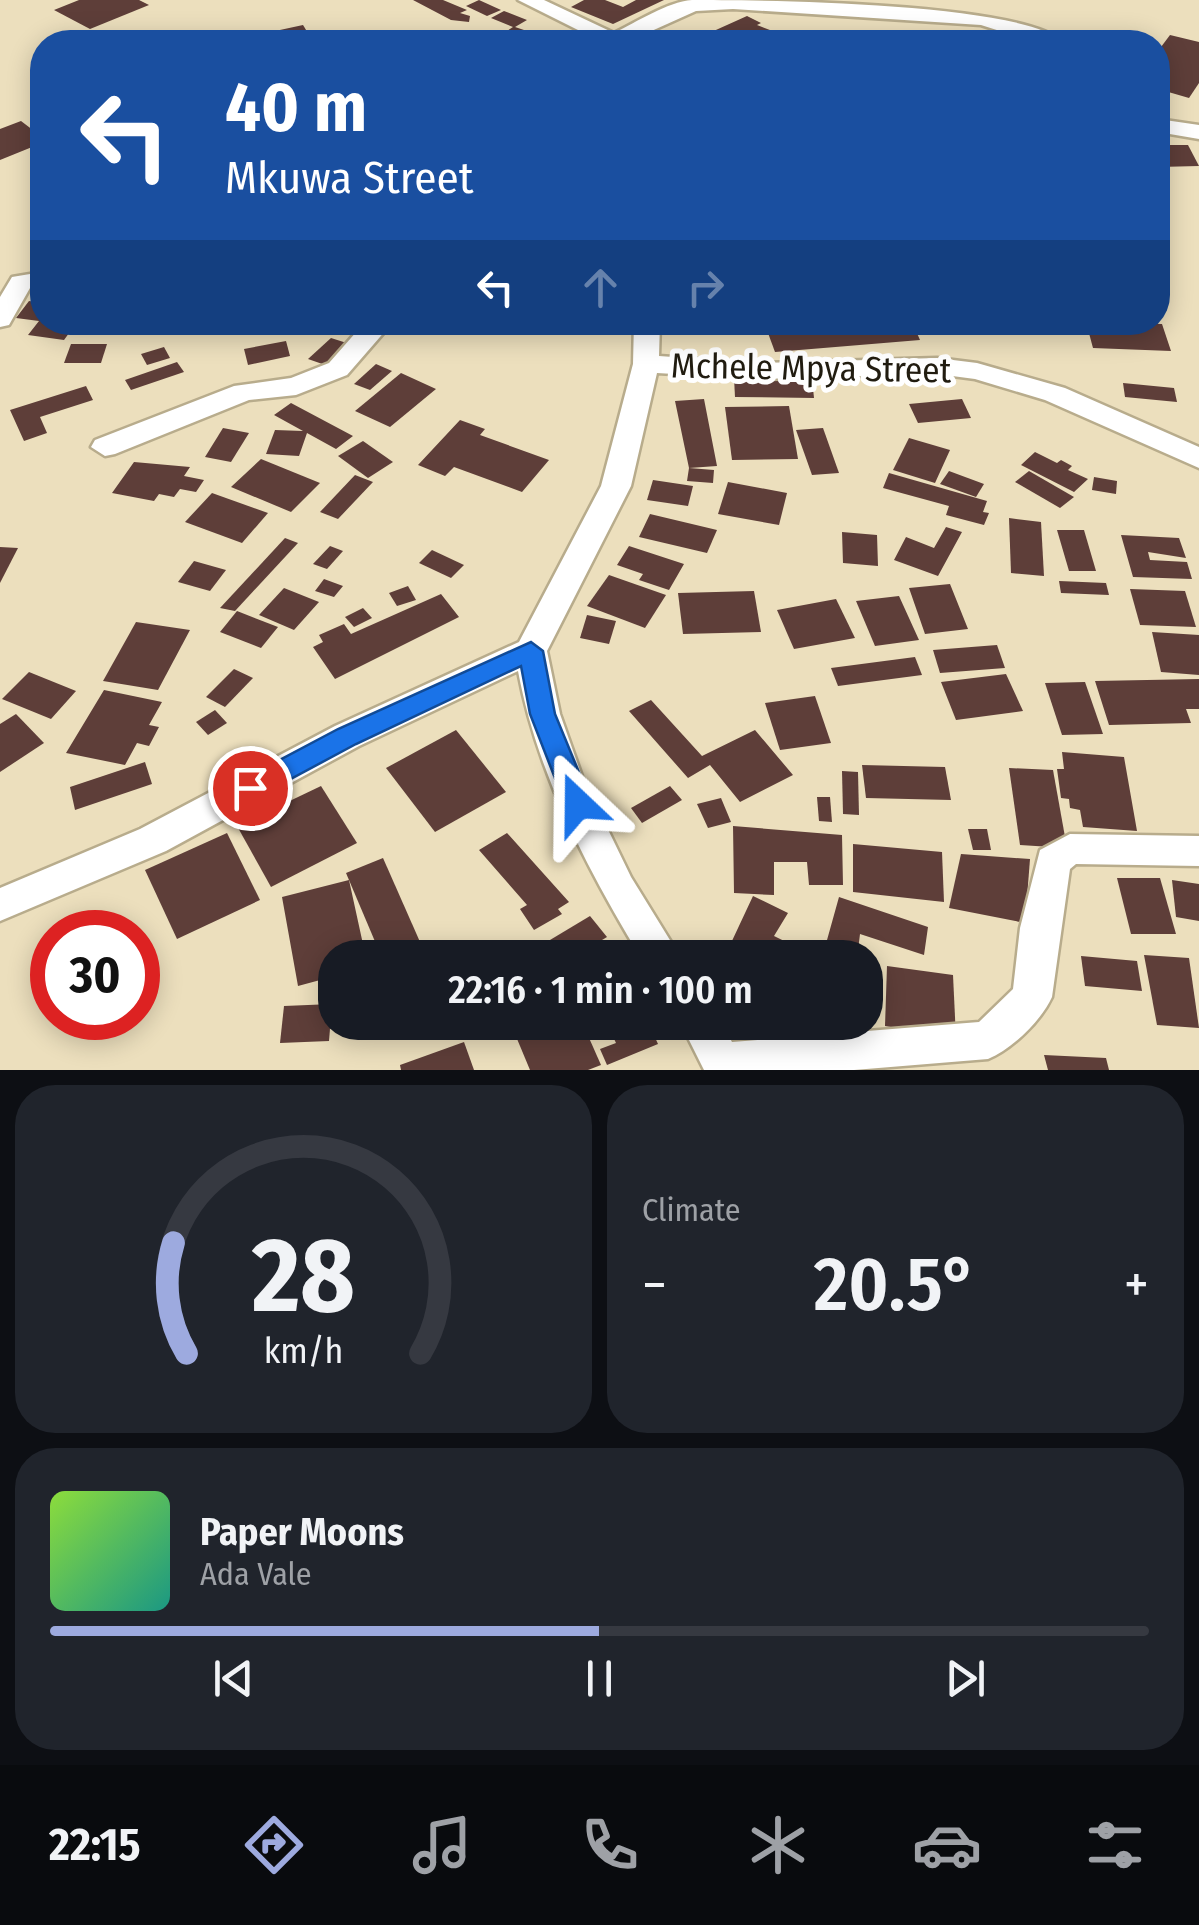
<!DOCTYPE html>
<html lang="en">
<head>
<meta charset="utf-8">
<style>
  body { margin:0; font-family:"Fira Sans Condensed",sans-serif; background:#20242c; color:#f1f3f6; height:100vh; display:flex; flex-direction:column; font-size:38px; white-space:nowrap }
  * { box-sizing:border-box; margin:0 }
  p { font-size:32px; color:#9ea1a6 }
  .icon { flex:none; width:55px; height:55px; fill:none; stroke:currentColor; stroke-width:2; stroke-linecap:round; stroke-linejoin:round }
  .map { position:relative; height:1070px; overflow:hidden }
  .details { display:flex; flex-direction:column; gap:15px; padding:15px; background:#0d0f14; flex:1 }
  .details>* { flex:none }
  .top-card { position:absolute; left:30px; top:30px; width:1140px; height:305px; border-radius:40px; box-shadow:0 5px 25px #0003; background:#1a4fa0; color:#fff; overflow:hidden }
  .speed { position:absolute; left:30px; top:910px; display:flex; gap:20px; font-size:50px; font-weight:700; text-align:center }
  .speed>* { display:grid; place-content:center; width:130px; height:130px; border-radius:50%; background:#171b24; box-shadow:0 5px 25px #0003; line-height:1 }
  .speed .limit { border:15px solid #d22; background:#fff; color:#111 }
  .pin { position:absolute; display:grid; place-items:center; width:85px; height:85px; color:#fff; margin:-42px; border:5px solid #fff; border-radius:50%; box-shadow:0 2px 10px #0007 }
  .me { position:absolute; width:110px; margin:-55px; rotate:337deg; stroke-linejoin:round; filter:drop-shadow(0 0 8px #0008) }
  .turn { display:flex; align-items:center; gap:35px; height:210px; padding:0 30px; font-size:45px }
  .turn .icon { width:130px; height:130px; stroke-width:2.5 }
  .turn b { display:block; font-size:70px; line-height:85px }
  .lanes { display:flex; align-items:center; height:95px; padding:0 30px; background:#0003; justify-content:center; gap:50px; direction:ltr }
  .lanes .off { opacity:.35 }
  .big { font-size:75px; font-weight:600; line-height:1.1 }
  .details .tile { flex:1; display:flex; flex-direction:column; justify-content:center; gap:15px; min-width:0; padding:0 35px; border-radius:40px; background:#20242c }
  .details .dial { align-items:center; gap:0 }
  .dial svg { height:260px; overflow:visible; fill:none; stroke:#363941; stroke-width:7; stroke-linecap:round; text-anchor:middle }
  .dial text { fill:#f1f3f6; stroke:none }
  .song { display:flex; align-items:center; gap:30px }
  .cover { width:120px; height:120px; border-radius:15px; background:linear-gradient(135deg,hsl(90 70% 55%),hsl(170 70% 35%)) }
  .played { height:10px; border-radius:5px; background:linear-gradient(90deg,#9daadf 50%,#363941 50%) }
  .keys { display:flex; justify-content:space-around; direction:ltr }
  .heat { display:flex; justify-content:space-between; align-items:center; font-size:55px; direction:ltr }
  .details .tiles { flex:1; display:grid; gap:15px; grid-template-columns:1fr 1fr }
  .tile:last-child { grid-column:span 2 }
  .trip { position:absolute; left:318px; top:940px; width:565px; height:100px; border-radius:40px; background:#171b24; box-shadow:0 5px 25px #0003; font-weight:600; line-height:100px; text-align:center }
  .menu { display:flex; height:160px; justify-content:space-around; align-items:center; background:#090b0e; color:#9ea1a6 }
  .menu .icon { width:70px; height:70px }
  .menu .active { color:#9daadf }
  .menu b { font-size:45px; color:#f1f3f6 }
  .map>svg:first-child { display:block }
  .building { fill:#5e3e39 }
  .lines { fill:none; stroke-linecap:round; stroke-linejoin:round }
  .minor-casing { stroke:#b8ac8c; stroke-width:5 }
  .minor { fill:#fff; fill-rule:evenodd }
  .route { fill:#1a73e8; stroke:#114b97; stroke-width:2.5 }
  .labels { text-anchor:middle; stroke-width:10; stroke-linejoin:round; paint-order:stroke }
  .street-label { font-size:35px; fill:#211c10; stroke:#fff }
</style>
</head>
<body>
<div class="map">
<svg width="1199" height="1070" viewBox="0 0 1199 1070">
  <rect width="100%" height="100%" fill="#ecdfbd"/>
  <g class="building">
    <polygon points="79,0 139,0 149,5 90,29 54,10"/>
    <polygon points="413,0 443,0 467,10 460,13 470,16 469,22 451,20"/>
    <polygon points="479,0 501,10 487,16 466,6"/>
    <polygon points="584,0 605,0 623,7 636,0 664,0 613,24 571,7"/>
    <polygon points="504,11 527,20 515,27 527,31 513,39 501,35 513,27 491,18"/>
    <polygon points="747,16 761,23 757,25 796,40 724,42 707,34"/>
    <polygon points="303,25 311,38 273,42 266,33"/>
    <polygon points="1170,35 1199,42 1199,83 1189,98 1158,89 1158,51"/>
    <polygon points="21,121 42,137 42,143 0,160 0,129"/>
    <polygon points="1158,145 1188,145 1199,166 1158,167"/>
    <polygon points="29,301 42,303 42,322 77,322 64,340 28,335 39,321 16,318"/>
    <polygon points="174,322 220,322 219,329 173,333"/>
    <polygon points="912,322 920,340 775,352 768,333"/>
    <polygon points="981,322 1021,322 1024,335 983,333"/>
    <polygon points="1086,322 1162,324 1171,351 1093,348"/>
    <polygon points="331,338 353,345 331,367 308,359"/>
    <polygon points="286,341 290,356 248,365 244,349"/>
    <polygon points="71,344 107,344 101,363 64,363"/>
    <polygon points="164,347 170,358 147,365 141,354"/>
    <polygon points="177,362 184,372 131,390 125,380"/>
    <polygon points="376,364 392,371 370,390 354,384"/>
    <polygon points="401,373 436,389 390,427 355,411"/>
    <polygon points="734,378 812,379 814,398 735,397"/>
    <polygon points="1123,383 1174,388 1177,402 1125,397"/>
    <polygon points="86,386 93,400 40,417 47,433 24,441 10,410"/>
    <polygon points="704,399 717,466 689,468 714,470 713,483 687,481 689,468 675,401"/>
    <polygon points="962,399 971,418 918,423 909,404"/>
    <polygon points="291,403 353,436 336,449 307,433 299,456 266,454 275,430 303,431 274,415"/>
    <polygon points="789,406 798,459 732,460 725,407"/>
    <polygon points="460,420 485,429 480,435 549,460 522,492 454,467 445,476 418,465"/>
    <polygon points="223,428 249,433 231,462 205,457"/>
    <polygon points="823,428 839,473 812,475 796,430"/>
    <polygon points="909,438 950,450 935,483 893,470"/>
    <polygon points="363,441 393,462 368,478 338,456"/>
    <polygon points="1035,452 1057,463 1061,460 1072,466 1068,470 1088,479 1074,492 1021,465"/>
    <polygon points="261,459 320,483 291,512 231,487"/>
    <polygon points="134,462 190,467 184,476 204,480 196,492 180,489 174,497 159,494 154,501 112,493"/>
    <polygon points="949,471 984,484 976,497 940,484"/>
    <polygon points="1029,471 1074,497 1060,508 1015,482"/>
    <polygon points="889,473 987,501 983,512 989,513 984,525 946,515 949,506 883,488"/>
    <polygon points="355,475 373,482 338,519 320,512"/>
    <polygon points="1094,477 1117,481 1116,494 1092,490"/>
    <polygon points="653,480 693,486 688,506 647,500"/>
    <polygon points="728,482 787,493 779,525 718,514"/>
    <polygon points="212,493 268,513 242,543 185,522"/>
    <polygon points="650,514 717,530 707,553 639,537"/>
    <polygon points="1009,518 1041,522 1044,576 1011,573"/>
    <polygon points="946,527 962,532 938,576 894,560 906,537 934,548"/>
    <polygon points="1057,530 1084,530 1096,571 1069,571"/>
    <polygon points="842,532 877,535 878,566 843,563"/>
    <polygon points="1121,535 1179,538 1186,558 1148,552 1150,560 1187,562 1192,579 1133,577"/>
    <polygon points="285,538 298,543 235,611 220,608"/>
    <polygon points="330,546 343,551 327,569 313,564"/>
    <polygon points="629,546 684,564 669,590 639,580 643,574 617,565"/>
    <polygon points="0,547 18,548 0,583"/>
    <polygon points="432,550 464,565 451,578 419,563"/>
    <polygon points="194,561 226,570 210,591 178,582"/>
    <polygon points="609,575 666,595 645,628 587,606"/>
    <polygon points="324,579 343,586 334,597 315,591"/>
    <polygon points="1059,581 1106,583 1109,595 1061,593"/>
    <polygon points="950,584 968,629 925,634 909,588"/>
    <polygon points="408,586 416,600 397,606 389,593"/>
    <polygon points="284,588 319,602 294,630 259,615"/>
    <polygon points="1130,589 1185,591 1196,627 1140,625"/>
    <polygon points="754,591 761,632 683,634 678,593"/>
    <polygon points="441,594 459,617 335,679 313,647 323,642 319,635 344,624 351,634"/>
    <polygon points="899,596 919,640 875,646 856,601"/>
    <polygon points="836,599 855,638 794,649 777,610"/>
    <polygon points="363,608 372,618 354,627 345,617"/>
    <polygon points="237,611 278,627 261,648 220,632"/>
    <polygon points="587,615 616,621 609,644 580,638"/>
    <polygon points="136,622 190,630 158,690 103,681"/>
    <polygon points="1152,632 1199,635 1199,675 1161,672"/>
    <polygon points="997,645 1005,668 940,673 933,650"/>
    <polygon points="915,657 922,675 838,686 831,668"/>
    <polygon points="234,669 253,678 225,707 206,697"/>
    <polygon points="29,672 76,691 51,719 2,699"/>
    <polygon points="1006,674 1023,711 956,720 941,682"/>
    <polygon points="1199,679 1199,709 1186,709 1191,723 1109,725 1095,681"/>
    <polygon points="1085,682 1103,734 1062,735 1045,683"/>
    <polygon points="104,690 162,702 149,725 159,727 149,746 137,743 125,765 66,753"/>
    <polygon points="815,696 831,743 780,750 765,703"/>
    <polygon points="651,700 702,756 755,730 793,775 740,802 710,765 688,778 629,711"/>
    <polygon points="215,710 227,723 208,735 196,722"/>
    <polygon points="16,714 44,743 0,772 0,724"/>
    <polygon points="456,730 506,792 435,832 386,768"/>
    <polygon points="1062,752 1124,757 1137,831 1083,827 1080,810 1070,808 1069,799 1061,798 1057,769 1064,769"/>
    <polygon points="145,762 152,784 75,810 70,787"/>
    <polygon points="862,765 945,767 951,800 866,798"/>
    <polygon points="1009,768 1053,770 1067,848 1020,845"/>
    <polygon points="842,771 858,772 859,815 843,814"/>
    <polygon points="321,786 357,843 271,887 237,826"/>
    <polygon points="670,786 682,800 642,823 631,808"/>
    <polygon points="817,797 830,797 832,822 819,821"/>
    <polygon points="721,798 731,822 708,828 697,804"/>
    <polygon points="733,826 842,835 843,885 809,885 807,862 774,862 774,895 734,893"/>
    <polygon points="968,829 987,829 991,850 973,850"/>
    <polygon points="227,833 260,900 177,939 145,870"/>
    <polygon points="507,833 569,902 558,909 562,914 534,930 520,909 527,905 479,850"/>
    <polygon points="853,844 942,852 944,902 853,892"/>
    <polygon points="961,854 1030,859 1025,923 949,908"/>
    <polygon points="383,858 424,951 407,958 382,958 346,873"/>
    <polygon points="1117,878 1160,878 1176,934 1131,934"/>
    <polygon points="349,880 366,958 335,958 335,976 298,986 282,897"/>
    <polygon points="1172,880 1199,884 1199,921 1176,917"/>
    <polygon points="753,896 788,913 774,936 819,958 724,958"/>
    <polygon points="839,897 928,927 924,955 860,934 857,958 822,958"/>
    <polygon points="590,916 607,937 572,958 564,958 550,940"/>
    <polygon points="1144,955 1189,958 1199,1028 1157,1025"/>
    <polygon points="1081,956 1137,961 1142,991 1085,986"/>
    <polygon points="887,966 953,975 956,1038 885,1026"/>
    <polygon points="332,1004 329,1041 280,1043 284,1006"/>
    <polygon points="349,1022 392,1022 392,1028 349,1031"/>
    <polygon points="510,1022 582,1022 601,1065 588,1070 530,1070"/>
    <polygon points="606,1022 648,1022 658,1044 607,1065 600,1049 616,1043"/>
    <polygon points="464,1042 474,1070 401,1070 400,1065"/>
    <polygon points="1044,1055 1106,1058 1109,1070 1048,1070"/>
  </g>
  <g class="lines">
    <g class="minor-casing">
      <g id="minor">
        <path d="M 518,0 L 544,0 L 614,33 C 637,22 667,2 692,0 C 756,0 1021,2 1063,42 L 1034,42 L 981,25 L 733,9 L 696,11 L 627,42 L 602,42 Z"/>
        <polygon points="1158,119 1199,125 1199,139 1158,132"/>
        <polygon points="42,272 42,286 30,288 9,325 0,327 0,297 12,277"/>
        <polygon points="365,322 393,322 347,375 296,395 249,400 115,454 105,456 91,447 95,440 234,386 291,378 329,363"/>
        <path d="M 634,322 L 660,322 L 659,356 L 759,363 L 937,358 L 977,363 L 1065,388 L 1199,447 L 1199,468 L 1045,400 L 975,379 L 937,374 L 759,379 L 657,373 L 631,486 L 547,651 L 560,714 L 582,776 L 631,877 L 681,958 L 641,958 C 587,869 537,773 518,671 L 359,746 L 166,851 L 0,921 L 0,888 L 140,829 L 335,726 L 519,642 L 601,486 L 633,364 Z"/>
        <path d="M 1070,834 L 1199,836 L 1199,866 L 1076,864 L 1070,869 L 1052,997 C 1041,1021 1012,1049 988,1059 L 854,1070 L 704,1070 L 680,1022 L 721,1022 L 732,1042 L 979,1022 L 1013,989 L 1020,928 L 1040,850 Z"/>
      </g>
    </g>
    <use href="#minor" class="minor"/>
  </g>
  <polygon class="route" points="531,642 543,651 555,714 592,804 588,812 569,812 565,804 530,714 521,666 356,744 259,796 240,796 236,788 240,781 338,729"/>
  <g class="labels">
    <g class="street-label">
      <text transform="translate(811 368) rotate(1)" y="12">Mchele Mpya Street</text>
    </g>
  </g>
</svg>
<div class="speed"><div class="limit">30</div></div>
<div class="pin" style="left:250px;top:788px;background:#d93025"><svg class="icon" aria-label="arrive" viewBox="0 0 24 24"><path d="M6 21V4h12l-3 4 3 4H6"/></svg></div>
<svg class="me" style="left:578px;top:804px" viewBox="-20 -20 40 40"><path d="M0-17L14 15 0 8-14 15z" fill="#1a73e8" stroke="#fff" stroke-width="4"/></svg>
<div class="trip">22:16 · 1 min · 100 m</div>
<div class="top-card">
<div class="turn"><svg class="icon" aria-label="left" viewBox="0 0 24 24"><path d="M17 20v-9H6M10 6l-5 5 5 5"/></svg><div><b>40 m</b>Mkuwa Street</div></div>
<div class="lanes"><svg class="icon" aria-label="left" viewBox="0 0 24 24"><path d="M17 20v-9H6M10 6l-5 5 5 5"/></svg><svg class="icon off" aria-label="ahead" viewBox="0 0 24 24"><path d="M12 20V5M6 11l6-6 6 6"/></svg><svg class="icon off" aria-label="right" viewBox="0 0 24 24"><path d="M7 20v-9h11M14 6l5 5-5 5"/></svg></div>
</div>
</div>
<section class="details">
<div class="tiles">
<div class="tile dial"><svg viewBox="0 0 100 80">
<path d="M14 69A42 42 0 1 1 86 69"/>
<path d="M14 69A42 42 0 0 1 10 35" stroke="#9daadf"/>
<text x="50" y="56" font-size="32" font-weight="700">28</text>
<text x="50" y="72" font-size="11">km/h</text>
</svg></div>
<div class="tile"><p>Climate</p>
<div class="heat"><a>−</a><b class="big">20.5°</b><a>+</a></div>
</div>
<div class="tile">
<div class="song"><i class="cover"></i><div><b>Paper Moons</b><p>Ada Vale</p></div></div>
<div class="played"></div>
<div class="keys"><svg class="icon" aria-label="previous" viewBox="0 0 24 24"><path d="M18 5L8 12l10 7zM5 5v14"/></svg><svg class="icon" aria-label="pause" viewBox="0 0 24 24"><path d="M8 5v14M16 5v14"/></svg><svg class="icon" aria-label="next" viewBox="0 0 24 24"><path d="M6 5l10 7-10 7zM19 5v14"/></svg></div>
</div>
</div>
</section>
<nav class="menu">
<b>22:15</b>
<svg class="icon active" aria-label="directions" viewBox="0 0 24 24"><path d="M12 3l9 9-9 9-9-9zM9 14v-3h6M13 9l2 2-2 2"/></svg>
<svg class="icon" aria-label="music" viewBox="0 0 24 24"><path d="M9 18V5l10-2v13"/><circle cx="6" cy="18" r="3"/><circle cx="16" cy="16" r="3"/></svg>
<svg class="icon" aria-label="phone" viewBox="0 0 24 24"><path d="M5 4h4l2 5-3 2q2 4 5 5l2-3 5 2v4C11 20 4 13 5 4z"/></svg>
<svg class="icon" aria-label="climate" viewBox="0 0 24 24"><path d="M12 3v18M4 7l16 10M4 17L20 7"/></svg>
<svg class="icon" aria-label="car" viewBox="0 0 24 24"><path d="M5 17H2v-5l4-1 3-4h7l3 4 3 1v5h-3M9 17h6M6 11h13"/><circle cx="7" cy="17" r="2"/><circle cx="17" cy="17" r="2"/></svg>
<svg class="icon" aria-label="filters" viewBox="0 0 24 24"><path d="M4 7h16M4 17h16"/><circle cx="9" cy="7" r="2"/><circle cx="15" cy="17" r="2"/></svg>
</nav>
</body>
</html>
